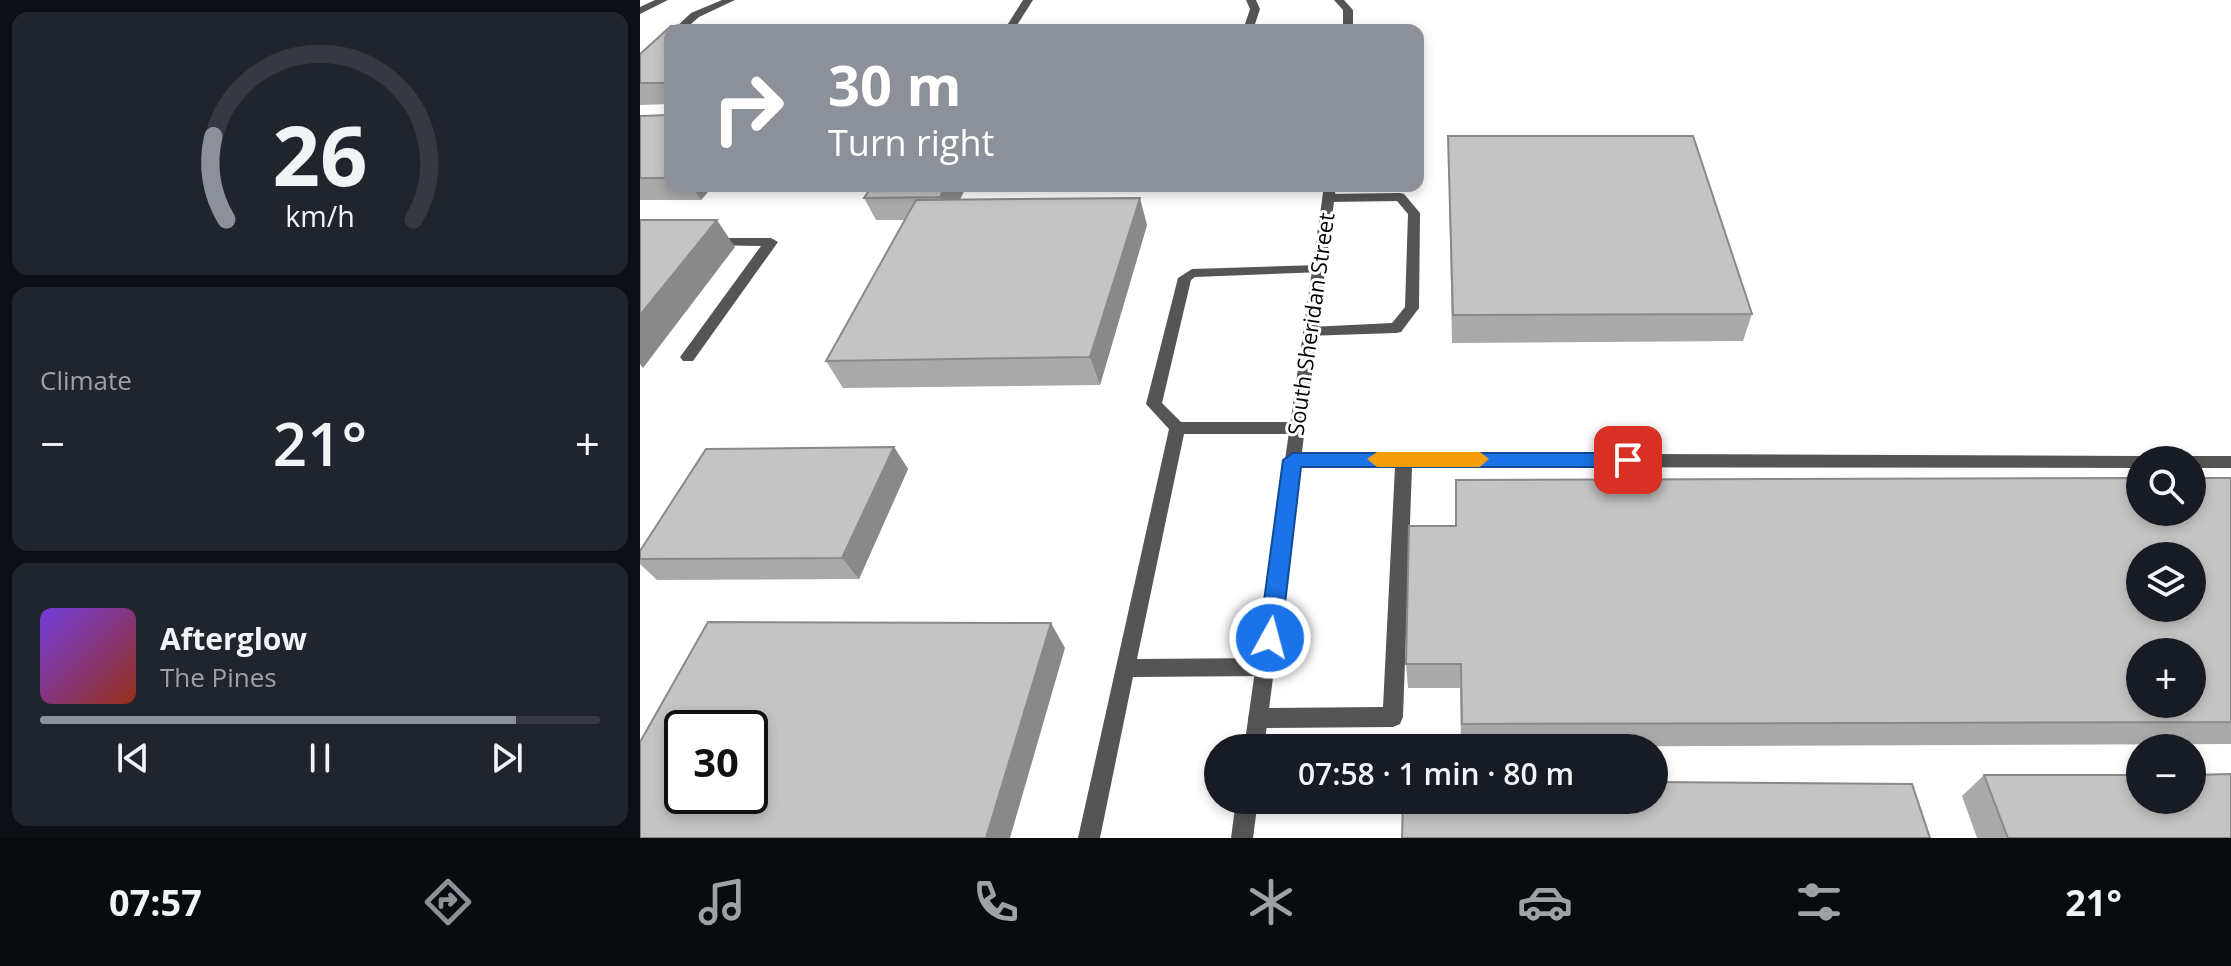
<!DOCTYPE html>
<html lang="en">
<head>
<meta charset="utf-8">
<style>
  body { margin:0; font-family:"Open Sans",sans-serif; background:#20242c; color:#f1f3f6; height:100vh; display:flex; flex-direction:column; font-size:30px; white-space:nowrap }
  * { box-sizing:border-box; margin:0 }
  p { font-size:26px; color:#9ea1a6 }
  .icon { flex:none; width:44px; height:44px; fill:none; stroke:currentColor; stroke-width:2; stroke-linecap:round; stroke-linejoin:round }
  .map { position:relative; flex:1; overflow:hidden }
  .panel { display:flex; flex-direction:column; gap:12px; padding:12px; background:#0d0f14; width:640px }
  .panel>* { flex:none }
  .hud { position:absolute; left:24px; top:24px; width:760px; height:168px; border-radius:16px; box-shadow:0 4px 12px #0003; background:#8c9099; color:#fff; overflow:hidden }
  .fabs { position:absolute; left:1486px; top:446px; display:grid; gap:16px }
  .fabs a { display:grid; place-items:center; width:80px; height:80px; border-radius:50%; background:#171b24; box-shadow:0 4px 12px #0003; font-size:40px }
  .speed { position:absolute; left:24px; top:710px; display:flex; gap:16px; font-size:40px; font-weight:700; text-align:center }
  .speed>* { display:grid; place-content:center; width:104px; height:104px; border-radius:50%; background:#171b24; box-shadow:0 4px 12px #0003; line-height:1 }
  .speed .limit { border:4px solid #111; border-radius:12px; background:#fff; color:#111 }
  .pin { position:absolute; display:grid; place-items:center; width:68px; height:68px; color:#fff; margin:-34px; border-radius:16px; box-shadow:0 4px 12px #0006 }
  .me { position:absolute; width:88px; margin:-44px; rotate:7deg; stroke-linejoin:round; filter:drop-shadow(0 0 6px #0008) }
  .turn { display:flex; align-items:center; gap:28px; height:168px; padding:0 32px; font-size:36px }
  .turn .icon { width:104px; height:104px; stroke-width:2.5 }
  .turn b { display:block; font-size:56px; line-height:68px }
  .big { font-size:60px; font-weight:600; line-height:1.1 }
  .panel .tile { flex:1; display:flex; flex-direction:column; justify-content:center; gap:12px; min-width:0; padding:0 28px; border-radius:16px; background:#20242c }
  .panel .dial { align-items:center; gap:0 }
  .dial svg { height:208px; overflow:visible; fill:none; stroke:#363941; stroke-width:7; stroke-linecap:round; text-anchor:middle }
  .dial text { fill:#f1f3f6; stroke:none }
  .song { display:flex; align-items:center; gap:24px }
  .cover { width:96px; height:96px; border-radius:12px; background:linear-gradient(135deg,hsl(260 70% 55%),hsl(10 70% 35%)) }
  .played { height:8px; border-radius:4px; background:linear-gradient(90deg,#8c9099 85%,#363941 85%) }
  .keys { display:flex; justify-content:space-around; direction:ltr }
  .heat { display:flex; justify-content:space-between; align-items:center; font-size:44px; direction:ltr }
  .trip { position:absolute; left:564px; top:734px; width:464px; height:80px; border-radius:40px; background:#171b24; box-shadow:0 4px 12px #0003; font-weight:600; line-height:80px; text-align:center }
  .tab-bar { display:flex; height:128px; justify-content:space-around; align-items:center; background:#090b0e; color:#9ea1a6 }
  .tab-bar .icon { width:56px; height:56px }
  .tab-bar .active { color:#8c9099 }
  .tab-bar b { font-size:36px; color:#f1f3f6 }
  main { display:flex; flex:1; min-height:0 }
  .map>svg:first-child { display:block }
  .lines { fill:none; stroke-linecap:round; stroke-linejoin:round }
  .service { fill:#555; fill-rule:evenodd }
  .minor { fill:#555; fill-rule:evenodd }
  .wall { fill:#a9a9a9 }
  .shaded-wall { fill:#898989 }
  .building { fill:#c4c4c4; stroke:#898989; stroke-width:2; fill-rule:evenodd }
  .route { fill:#1a73e8; stroke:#114b97; stroke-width:2 }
  .slow { fill:#f59e0b }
  .labels { text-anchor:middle; stroke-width:6; stroke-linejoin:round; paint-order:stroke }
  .street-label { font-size:22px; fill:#000; stroke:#fff }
</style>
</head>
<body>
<main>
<section class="panel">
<div class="tile dial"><svg viewBox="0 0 100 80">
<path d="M14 69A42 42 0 1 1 86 69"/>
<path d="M14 69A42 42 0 0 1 9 37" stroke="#8c9099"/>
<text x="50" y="56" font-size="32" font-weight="700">26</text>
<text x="50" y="72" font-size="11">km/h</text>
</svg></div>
<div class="tile"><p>Climate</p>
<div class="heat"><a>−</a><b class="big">21°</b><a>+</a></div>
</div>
<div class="tile">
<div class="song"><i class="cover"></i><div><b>Afterglow</b><p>The Pines</p></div></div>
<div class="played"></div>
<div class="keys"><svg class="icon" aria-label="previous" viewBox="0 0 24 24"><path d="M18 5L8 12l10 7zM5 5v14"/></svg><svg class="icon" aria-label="pause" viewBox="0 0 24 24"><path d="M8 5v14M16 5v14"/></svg><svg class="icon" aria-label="next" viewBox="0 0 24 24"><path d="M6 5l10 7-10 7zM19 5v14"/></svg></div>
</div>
</section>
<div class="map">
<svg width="1591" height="838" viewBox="0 0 1591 838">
  <rect width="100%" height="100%" fill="#fff"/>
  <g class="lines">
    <g class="service">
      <polygon points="82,0 95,0 59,17 44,30 33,30 51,13"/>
      <polygon points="383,0 393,0 374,30 364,30"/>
      <polygon points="606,0 616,0 620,9 613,30 603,30 610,9"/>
      <polygon points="760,193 764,194 780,213 779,308 761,332 756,333 665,336 663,332 670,327 752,323 765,307 768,214 757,201 688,202 682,198 688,194"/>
      <polygon points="70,238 131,238 138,242 53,361 43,361 40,357 43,353 121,246 65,245 63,242"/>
      <polygon points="678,265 685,269 683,272 555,277 551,280 522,403 541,422 657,422 663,424 665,428 663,432 657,434 544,434 497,659 626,658 633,661 636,667 633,673 626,676 493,677 460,838 438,838 529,429 506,404 538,278 552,269"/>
      <polygon points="764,453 1500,456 1507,460 1500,460 1500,468 772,467 763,717 760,724 753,727 618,728 611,725 608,718 611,711 618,708 743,707 755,467 653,466 647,465 645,460 647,455 653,454"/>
      <polygon points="1552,456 1591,456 1591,468 1552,468 1552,460 1545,460"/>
    </g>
    <g class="minor">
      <polygon points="15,0 28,0 0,14 0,7"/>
      <polygon points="694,0 704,0 713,10 713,30 703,30 703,10"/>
      <polygon points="684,186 696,186 624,748 604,748"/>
      <polygon points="596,800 618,800 613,838 591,838"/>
    </g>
  </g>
  <g class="wall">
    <polygon points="30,30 30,104 0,105 0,54"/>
    <polygon points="30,115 30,186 73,186 61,200 0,200 0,116"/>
    <polygon points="808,136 1112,314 1103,341 812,343"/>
    <polygon points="232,186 320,200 507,225 460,385 203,388 186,361 265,220 236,220 224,198"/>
    <polygon points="254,447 268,469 219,579 17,580 0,564 0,551"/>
    <polygon points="1591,478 1591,744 821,747 820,688 768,688 766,664 815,526 816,480"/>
    <polygon points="1344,775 1591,838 1337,838 1322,796"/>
  </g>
  <g class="shaded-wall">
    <polygon points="52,186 73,186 61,200"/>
    <polygon points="306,186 327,186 310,219 300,197"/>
    <polygon points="500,198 507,225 460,385 450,357"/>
    <polygon points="77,220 95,247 3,368 0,364 0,315"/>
    <polygon points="254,447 268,469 219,579 202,558"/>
    <polygon points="411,623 425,648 370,838 346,838"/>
  </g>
  <g class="building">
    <polygon points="192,25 188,30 30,30 30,83 0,83 0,54 31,26"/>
    <polygon points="30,115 30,178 0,178 0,116"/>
    <polygon points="808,136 1053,136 1112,314 813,315"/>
    <polygon points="232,186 306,186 300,197 224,198"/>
    <polygon points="500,198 450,357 186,361 276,200"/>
    <polygon points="0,220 77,220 0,315"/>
    <polygon points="254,447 202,558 0,559 0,551 66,449"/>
    <path d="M 1500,478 L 1500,512 L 1552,512 L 1552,478 L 1591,478 L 1591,722 L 822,724 L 821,664 L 766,664 L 769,526 L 816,526 L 816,480 ZM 1500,556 L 1552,556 L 1552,608 L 1500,608 ZM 1500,652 L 1552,652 L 1552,704 L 1500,704 Z"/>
    <path d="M 68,622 L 411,623 L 346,838 L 0,838 L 0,742 ZM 42,728 L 110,728 L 110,796 L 42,796 Z"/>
    <polygon points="1591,774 1591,838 1368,838 1344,775 1500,775 1500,800 1552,800 1552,775"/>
    <polygon points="1014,782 1272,784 1290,838 762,838 763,800 1014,800"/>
  </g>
  <polygon class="route" points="653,453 988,453 997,460 988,467 661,467 641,638 638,645 630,648 622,645 619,638 643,460"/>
  <polygon class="slow" points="737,452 840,452 849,459 840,467 737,467 727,459"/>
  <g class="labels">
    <g class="street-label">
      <text transform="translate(671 324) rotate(-82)" y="8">South Sheridan Street</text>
    </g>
  </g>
</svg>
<div class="fabs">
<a><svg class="icon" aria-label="search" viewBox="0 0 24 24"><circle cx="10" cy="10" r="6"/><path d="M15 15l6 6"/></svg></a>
<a><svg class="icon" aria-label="layers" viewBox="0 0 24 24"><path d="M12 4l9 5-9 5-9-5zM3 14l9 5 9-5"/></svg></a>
<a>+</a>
<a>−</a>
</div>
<div class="speed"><div class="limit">30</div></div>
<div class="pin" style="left:988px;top:460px;background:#d93025"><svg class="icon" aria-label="arrive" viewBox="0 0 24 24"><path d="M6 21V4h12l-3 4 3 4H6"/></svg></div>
<svg class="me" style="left:630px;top:638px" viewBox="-20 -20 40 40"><circle r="17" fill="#1a73e8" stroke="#fff" stroke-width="3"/><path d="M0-11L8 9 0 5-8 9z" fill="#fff"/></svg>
<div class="trip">07:58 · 1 min · 80 m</div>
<div class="hud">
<div class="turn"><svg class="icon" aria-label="right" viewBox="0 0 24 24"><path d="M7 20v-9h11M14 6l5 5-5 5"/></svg><div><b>30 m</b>Turn right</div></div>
</div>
</div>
</main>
<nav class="tab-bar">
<b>07:57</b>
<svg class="icon active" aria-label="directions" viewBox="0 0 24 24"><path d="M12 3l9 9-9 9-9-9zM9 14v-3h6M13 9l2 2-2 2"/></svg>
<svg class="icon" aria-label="music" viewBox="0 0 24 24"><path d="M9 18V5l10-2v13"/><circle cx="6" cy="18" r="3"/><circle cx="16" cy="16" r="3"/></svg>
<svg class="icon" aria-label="phone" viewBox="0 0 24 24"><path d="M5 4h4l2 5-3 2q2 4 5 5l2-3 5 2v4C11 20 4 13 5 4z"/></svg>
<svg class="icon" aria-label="climate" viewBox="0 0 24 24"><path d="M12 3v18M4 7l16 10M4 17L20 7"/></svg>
<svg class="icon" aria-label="car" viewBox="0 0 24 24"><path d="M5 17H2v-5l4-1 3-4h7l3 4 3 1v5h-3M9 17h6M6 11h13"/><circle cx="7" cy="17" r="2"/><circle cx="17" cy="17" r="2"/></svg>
<svg class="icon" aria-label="filters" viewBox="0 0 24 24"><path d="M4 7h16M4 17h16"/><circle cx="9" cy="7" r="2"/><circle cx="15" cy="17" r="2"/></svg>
<b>21°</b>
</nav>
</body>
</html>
